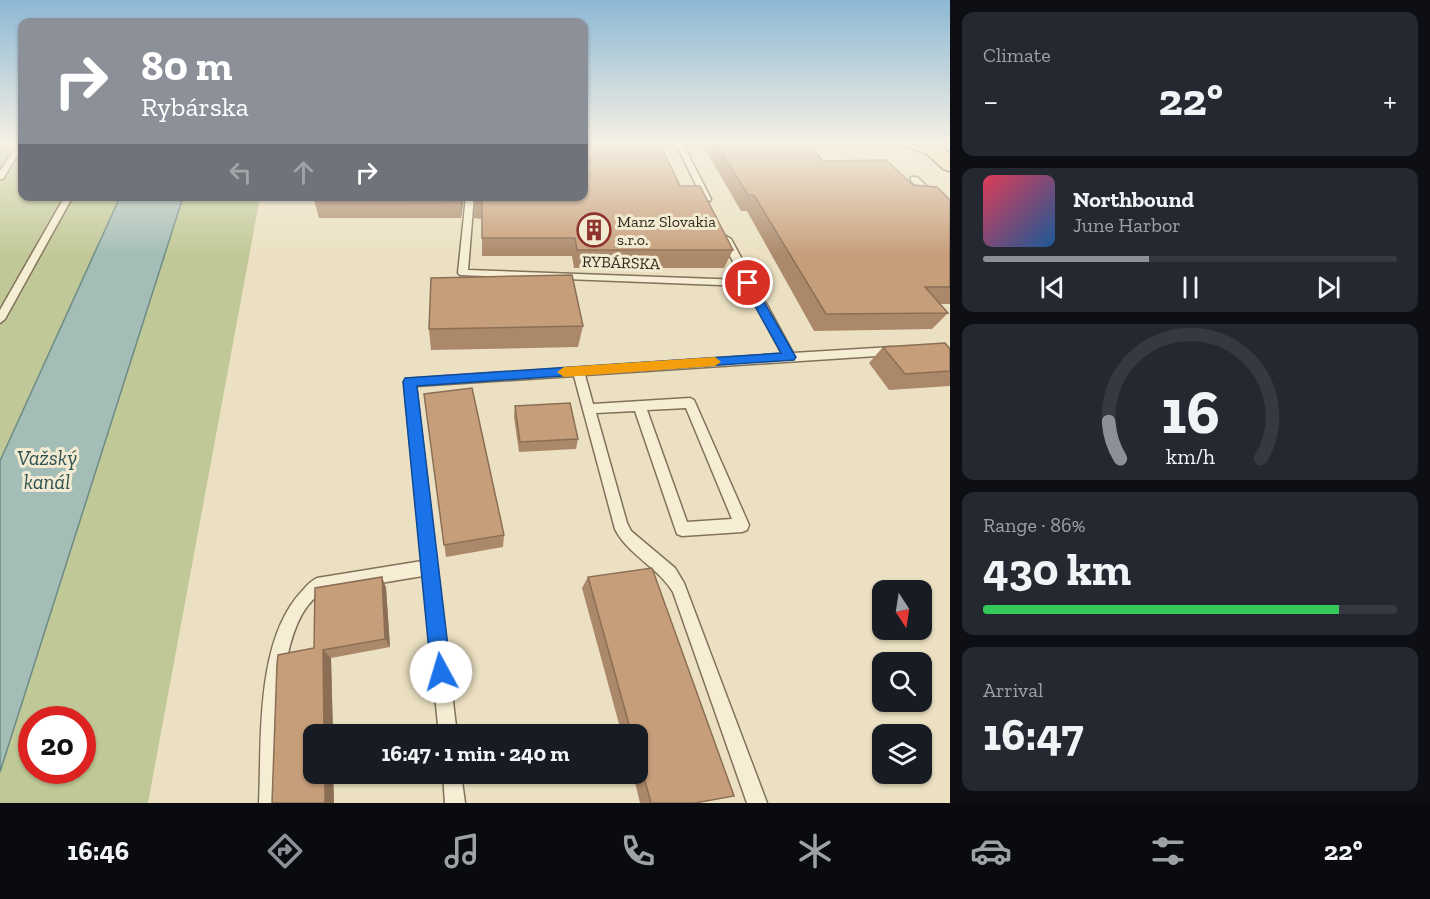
<!DOCTYPE html>
<html lang="en">
<head>
<meta charset="utf-8">
<style>
  body { margin:0; font-family:"Zilla Slab",serif; background:#242831; color:#f1f3f6; height:100vh; display:flex; flex-direction:column; font-size:22px; white-space:nowrap }
  * { box-sizing:border-box; margin:0 }
  p { font-size:20px; color:#9ea1a6 }
  .icon { flex:none; width:33px; height:33px; fill:none; stroke:currentColor; stroke-width:2; stroke-linecap:round; stroke-linejoin:round }
  .map { position:relative; flex:1; overflow:hidden }
  .side { display:flex; flex-direction:column; gap:12px; padding:12px; background:#0d0f14; width:480px }
  .side>* { flex:none }
  .guide { position:absolute; left:18px; top:18px; width:570px; height:183px; border-radius:12px; box-shadow:0 2px 4px #0004; background:#8c9099; color:#fff; overflow:hidden }
  .needle { width:39px; rotate:168deg }
  .controls { position:absolute; left:872px; top:580px; display:grid; gap:12px }
  .controls a { display:grid; place-items:center; width:60px; height:60px; border-radius:12px; background:#171b24; box-shadow:0 2px 4px #0004; font-size:30px }
  .speed { position:absolute; left:18px; top:706px; display:flex; gap:12px; font-size:30px; font-weight:700; text-align:center }
  .speed>* { display:grid; place-content:center; width:78px; height:78px; border-radius:50%; background:#171b24; box-shadow:0 2px 4px #0004; line-height:1 }
  .speed .limit { border:9px solid #d22; background:#fff; color:#111 }
  .pin { position:absolute; display:grid; place-items:center; width:51px; height:51px; color:#fff; margin:-26px; border:3px solid #fff; border-radius:50%; box-shadow:0 2px 6px #0007 }
  .me { position:absolute; width:66px; margin:-33px; rotate:354deg; stroke-linejoin:round; filter:drop-shadow(0 0 4px #0008) }
  .turn { display:flex; align-items:center; gap:21px; height:126px; padding:0 24px; font-size:27px }
  .turn .icon { width:78px; height:78px; stroke-width:2.5 }
  .turn b { display:block; font-size:42px; line-height:51px }
  .lanes { display:flex; align-items:center; height:57px; padding:0 24px; background:#0003; justify-content:center; gap:30px; direction:ltr }
  .lanes .off { opacity:.35 }
  .big { font-size:45px; font-weight:700; line-height:1.1 }
  .side .widget { flex:1; display:flex; flex-direction:column; justify-content:center; gap:9px; min-width:0; padding:0 21px; border-radius:12px; background:#242831 }
  .side .dial { align-items:center; gap:0 }
  .dial svg { height:156px; overflow:visible; fill:none; stroke:#363941; stroke-width:7; stroke-linecap:round; text-anchor:middle }
  .dial text { fill:#f1f3f6; stroke:none }
  .song { display:flex; align-items:center; gap:18px }
  .cover { width:72px; height:72px; border-radius:9px; background:linear-gradient(135deg,hsl(350 70% 55%),hsl(210 70% 35%)) }
  .played { height:6px; border-radius:3px; background:linear-gradient(90deg,#8c9099 40%,#363941 40%) }
  .keys { display:flex; justify-content:space-around; direction:ltr }
  .heat { display:flex; justify-content:space-between; align-items:center; font-size:33px; direction:ltr }
  .charge { height:9px; border-radius:4px; background:linear-gradient(90deg,#34c759 86%,#363941 0) }
  .trip { position:absolute; left:303px; top:724px; width:345px; height:60px; border-radius:12px; background:#171b24; box-shadow:0 2px 4px #0004; font-weight:700; line-height:60px; text-align:center }
  .dock { display:flex; height:96px; justify-content:space-around; align-items:center; background:#090b0e; color:#9ea1a6 }
  .dock .icon { width:42px; height:42px }
  .dock .selected { color:#8c9099 }
  .dock b { font-size:27px; color:#f1f3f6 }
  main { display:flex; flex:1; min-height:0 }
  .map>svg:first-child { display:block }
  .green { fill:#c0c897; fill-rule:evenodd }
  .water { fill:#a4bdb7; stroke:#6c8b84; stroke-width:1.5 }
  .lines { fill:none; stroke-linecap:round; stroke-linejoin:round }
  .lane-casing { stroke:#83725a; stroke-width:3 }
  .primary-casing { stroke:#51402e; stroke-width:3 }
  .lane { fill:#f6eed4; fill-rule:evenodd }
  .primary { fill:#ecd79b; fill-rule:evenodd }
  .wall { fill:#ab8869 }
  .shaded-wall { fill:#8b6f55 }
  .building { fill:#c79e7a; stroke:#8b6f55; stroke-width:1.5 }
  .route { fill:#1a73e8; stroke:#114b97; stroke-width:1.5 }
  .slow { fill:#f59e0b }
  .labels { text-anchor:middle; stroke-width:6; stroke-linejoin:round; paint-order:stroke }
  .far-poi-label { font-size:16px; fill:#34291e; stroke:#f3ebd1; text-anchor:start }
  .far-street-label { font-size:16px; fill:#34291e; stroke:#f3ebd1 }
  .water-label { font-size:21px; font-style:italic; fill:#2e5352; stroke:#f3ebd1 }
</style>
</head>
<body>
<main>
<div class="map">
<svg width="950" height="803" viewBox="0 0 950 803">
  <rect width="100%" height="100%" fill="#ebe0c2"/>
  <g class="green">
    <polygon points="0,144 22,144 22,196 120,197 0,461"/>
    <path d="M 183,197 L 260,197 L 148,803 L 0,803 L 0,772 ZM 32,720 L 82,720 L 82,771 L 32,771 Z"/>
  </g>
  <polygon class="water" points="120,197 183,197 0,772 0,461"/>
  <g class="lines">
    <g class="lane-casing">
      <g id="lane">
        <polygon points="18,144 22,144 22,147 3,179 0,179 0,171"/>
        <polygon points="676,144 683,144 711,199 710,201 703,199"/>
        <polygon points="900,144 910,144 941,155 934,157"/>
        <polygon points="911,177 917,177 950,208 950,216 911,181"/>
        <polygon points="65,196 73,196 5,319 0,323 0,310"/>
        <path d="M 466,196 L 474,196 L 468,270 L 743,280 L 721,239 L 726,236 L 731,239 L 793,353 L 892,347 L 898,351 L 892,355 L 585,375 L 593,404 L 690,398 L 694,400 L 749,525 L 747,530 L 742,532 L 682,536 L 677,534 L 635,411 L 596,413 L 627,523 L 631,531 L 675,568 L 684,583 L 767,803 L 747,803 L 673,592 C 658,567 628,555 615,529 L 574,376 L 416,386 L 457,735 L 439,735 L 423,576 C 398,580 372,584 347,589 C 339,590 326,590 320,594 C 273,625 280,752 279,803 L 259,803 C 262,739 255,639 303,590 C 307,585 311,581 317,578 L 422,561 L 404,382 L 406,379 L 782,354 L 746,286 L 460,275 L 458,273 ZM 686,408 L 732,519 L 687,522 L 647,410 Z"/>
        <polygon points="443,774 461,774 465,803 445,803"/>
      </g>
    </g>
    <g class="primary-casing">
      <polygon id="primary" points="916,144 938,144 950,154 950,171 943,169"/>
    </g>
    <use href="#lane" class="lane"/>
    <use href="#primary" class="primary"/>
  </g>
  <g class="wall">
    <polygon points="702,144 809,144 823,161 913,185 950,200 950,304 940,304 948,313 932,329 814,331 747,211 741,211"/>
    <polygon points="680,186 733,250 724,268 574,268 572,256 482,256 482,219 474,218 475,196"/>
    <polygon points="464,196 461,218 319,218 314,200"/>
    <polygon points="583,326 578,347 431,350 429,329"/>
    <polygon points="883,347 950,349 950,386 889,390 869,363"/>
    <polygon points="424,394 504,535 503,547 446,557"/>
    <polygon points="515,406 578,439 576,449 519,452 514,417"/>
    <polygon points="382,577 386,588 390,647 331,658 333,735 314,735 314,774 333,774 334,803 272,803 277,664 278,655 314,648 315,588"/>
    <polygon points="588,577 695,803 640,803 633,774 638,774 638,735 622,735 582,588"/>
  </g>
  <g class="shaded-wall">
    <polygon points="462,196 464,196 461,218 461,201"/>
    <polygon points="382,577 386,588 390,647 385,639"/>
    <polygon points="323,650 331,658 333,735 324,735"/>
    <polygon points="325,774 333,774 334,803 325,803"/>
  </g>
  <g class="building">
    <polygon points="584,144 660,144 680,186 700,186 733,250 577,250 575,238 482,238 482,201 474,201 475,196 584,196"/>
    <polygon points="717,144 809,144 823,161 886,160 913,185 937,187 950,200 950,287 925,287 948,313 826,314 754,195 748,195"/>
    <polygon points="315,196 462,196 461,201 314,200"/>
    <polygon points="572,275 583,326 429,329 431,278"/>
    <polygon points="945,343 950,349 950,371 905,374 883,347"/>
    <polygon points="472,388 504,535 444,545 424,394"/>
    <polygon points="570,403 578,439 520,442 515,406"/>
    <polygon points="652,568 734,796 695,803 651,803 638,755 638,735 632,735 588,577"/>
    <polygon points="382,577 385,639 323,650 324,735 314,735 314,774 325,774 325,803 272,803 277,664 278,655 314,648 315,588"/>
  </g>
  <linearGradient id="sky" x2="0" y2="1"><stop stop-color="#8db8d4"/><stop offset="0.56" stop-color="#f6f1e4"/><stop offset="1" stop-color="#f6f1e4" stop-opacity="0"/></linearGradient>
  <rect width="950" height="256" fill="url(#sky)"/>
  <polygon class="route" points="748,279 753,283 794,354 796,357 794,360 417,386 451,672 448,679 441,682 434,679 431,672 403,382 405,378 781,353 742,283"/>
  <polygon class="slow" points="715,357 721,362 715,366 564,377 557,372 564,367"/>
  <defs>
    <g id="building-ring" transform="scale(1.725)"><circle r="9.5" fill="#f3ebd1" stroke="#8e322e" stroke-width="1.5"/><path d="M-4-6H4V6H1V3H-1V6H-4ZM-2.5-4.3h1.7v1.8h-1.7ZM.8-4.3h1.7v1.8H.8ZM-2.5-1h1.7V.8h-1.7ZM.8-1h1.7V.8H.8Z" fill="#8e322e"/></g>
  </defs>
  <g fill-rule="evenodd">
    <use href="#building-ring" x="594" y="230"/>
  </g>
  <g class="labels">
    <g class="far-poi-label">
      <text x="617" y="227">Manz Slovakia<tspan x="617" dy="18">s.r.o.</tspan></text>
    </g>
    <g class="far-street-label">
      <text transform="translate(621 262) rotate(2)" y="6">RYBÁRSKA</text>
    </g>
    <g class="water-label">
      <text x="47" y="465">Važský<tspan x="47" dy="24">kanál</tspan></text>
    </g>
  </g>
</svg>
<div class="controls">
<a><svg class="needle" viewBox="-14 -14 28 28"><path d="M0-13l5 13h-10z" fill="#e53935"/><path d="M0 13l5-13h-10z" fill="#9ea1a6"/></svg></a>
<a><svg class="icon" aria-label="search" viewBox="0 0 24 24"><circle cx="10" cy="10" r="6"/><path d="M15 15l6 6"/></svg></a>
<a><svg class="icon" aria-label="layers" viewBox="0 0 24 24"><path d="M12 4l9 5-9 5-9-5zM3 14l9 5 9-5"/></svg></a>
</div>
<div class="speed"><div class="limit">20</div></div>
<div class="pin" style="left:748px;top:283px;background:#d93025"><svg class="icon" aria-label="arrive" viewBox="0 0 24 24"><path d="M6 21V4h12l-3 4 3 4H6"/></svg></div>
<svg class="me" style="left:441px;top:672px" viewBox="-20 -20 40 40"><circle r="19" fill="#fff"/><path d="M0-13L10 11 0 6-10 11z" fill="#1a73e8"/></svg>
<div class="trip">16:47 · 1 min · 240 m</div>
<div class="guide">
<div class="turn"><svg class="icon" aria-label="right" viewBox="0 0 24 24"><path d="M7 20v-9h11M14 6l5 5-5 5"/></svg><div><b>80 m</b>Rybárska</div></div>
<div class="lanes"><svg class="icon off" aria-label="left" viewBox="0 0 24 24"><path d="M17 20v-9H6M10 6l-5 5 5 5"/></svg><svg class="icon off" aria-label="ahead" viewBox="0 0 24 24"><path d="M12 20V5M6 11l6-6 6 6"/></svg><svg class="icon" aria-label="right" viewBox="0 0 24 24"><path d="M7 20v-9h11M14 6l5 5-5 5"/></svg></div>
</div>
</div>
<section class="side">
<div class="widget"><p>Climate</p>
<div class="heat"><a>−</a><b class="big">22°</b><a>+</a></div>
</div>
<div class="widget">
<div class="song"><i class="cover"></i><div><b>Northbound</b><p>June Harbor</p></div></div>
<div class="played"></div>
<div class="keys"><svg class="icon" aria-label="previous" viewBox="0 0 24 24"><path d="M18 5L8 12l10 7zM5 5v14"/></svg><svg class="icon" aria-label="pause" viewBox="0 0 24 24"><path d="M8 5v14M16 5v14"/></svg><svg class="icon" aria-label="next" viewBox="0 0 24 24"><path d="M6 5l10 7-10 7zM19 5v14"/></svg></div>
</div>
<div class="widget dial"><svg viewBox="0 0 100 80">
<path d="M14 69A42 42 0 1 1 86 69"/>
<path d="M14 69A42 42 0 0 1 8 50" stroke="#8c9099"/>
<text x="50" y="56" font-size="32" font-weight="700">16</text>
<text x="50" y="72" font-size="11">km/h</text>
</svg></div>
<div class="widget"><p>Range · 86%</p><b class="big">430 km</b><div class="charge"></div></div>
<div class="widget"><p>Arrival</p><b class="big">16:47</b></div>
</section>
</main>
<nav class="dock">
<b>16:46</b>
<svg class="icon selected" aria-label="directions" viewBox="0 0 24 24"><path d="M12 3l9 9-9 9-9-9zM9 14v-3h6M13 9l2 2-2 2"/></svg>
<svg class="icon" aria-label="music" viewBox="0 0 24 24"><path d="M9 18V5l10-2v13"/><circle cx="6" cy="18" r="3"/><circle cx="16" cy="16" r="3"/></svg>
<svg class="icon" aria-label="phone" viewBox="0 0 24 24"><path d="M5 4h4l2 5-3 2q2 4 5 5l2-3 5 2v4C11 20 4 13 5 4z"/></svg>
<svg class="icon" aria-label="climate" viewBox="0 0 24 24"><path d="M12 3v18M4 7l16 10M4 17L20 7"/></svg>
<svg class="icon" aria-label="car" viewBox="0 0 24 24"><path d="M5 17H2v-5l4-1 3-4h7l3 4 3 1v5h-3M9 17h6M6 11h13"/><circle cx="7" cy="17" r="2"/><circle cx="17" cy="17" r="2"/></svg>
<svg class="icon" aria-label="filters" viewBox="0 0 24 24"><path d="M4 7h16M4 17h16"/><circle cx="9" cy="7" r="2"/><circle cx="15" cy="17" r="2"/></svg>
<b>22°</b>
</nav>
</body>
</html>
